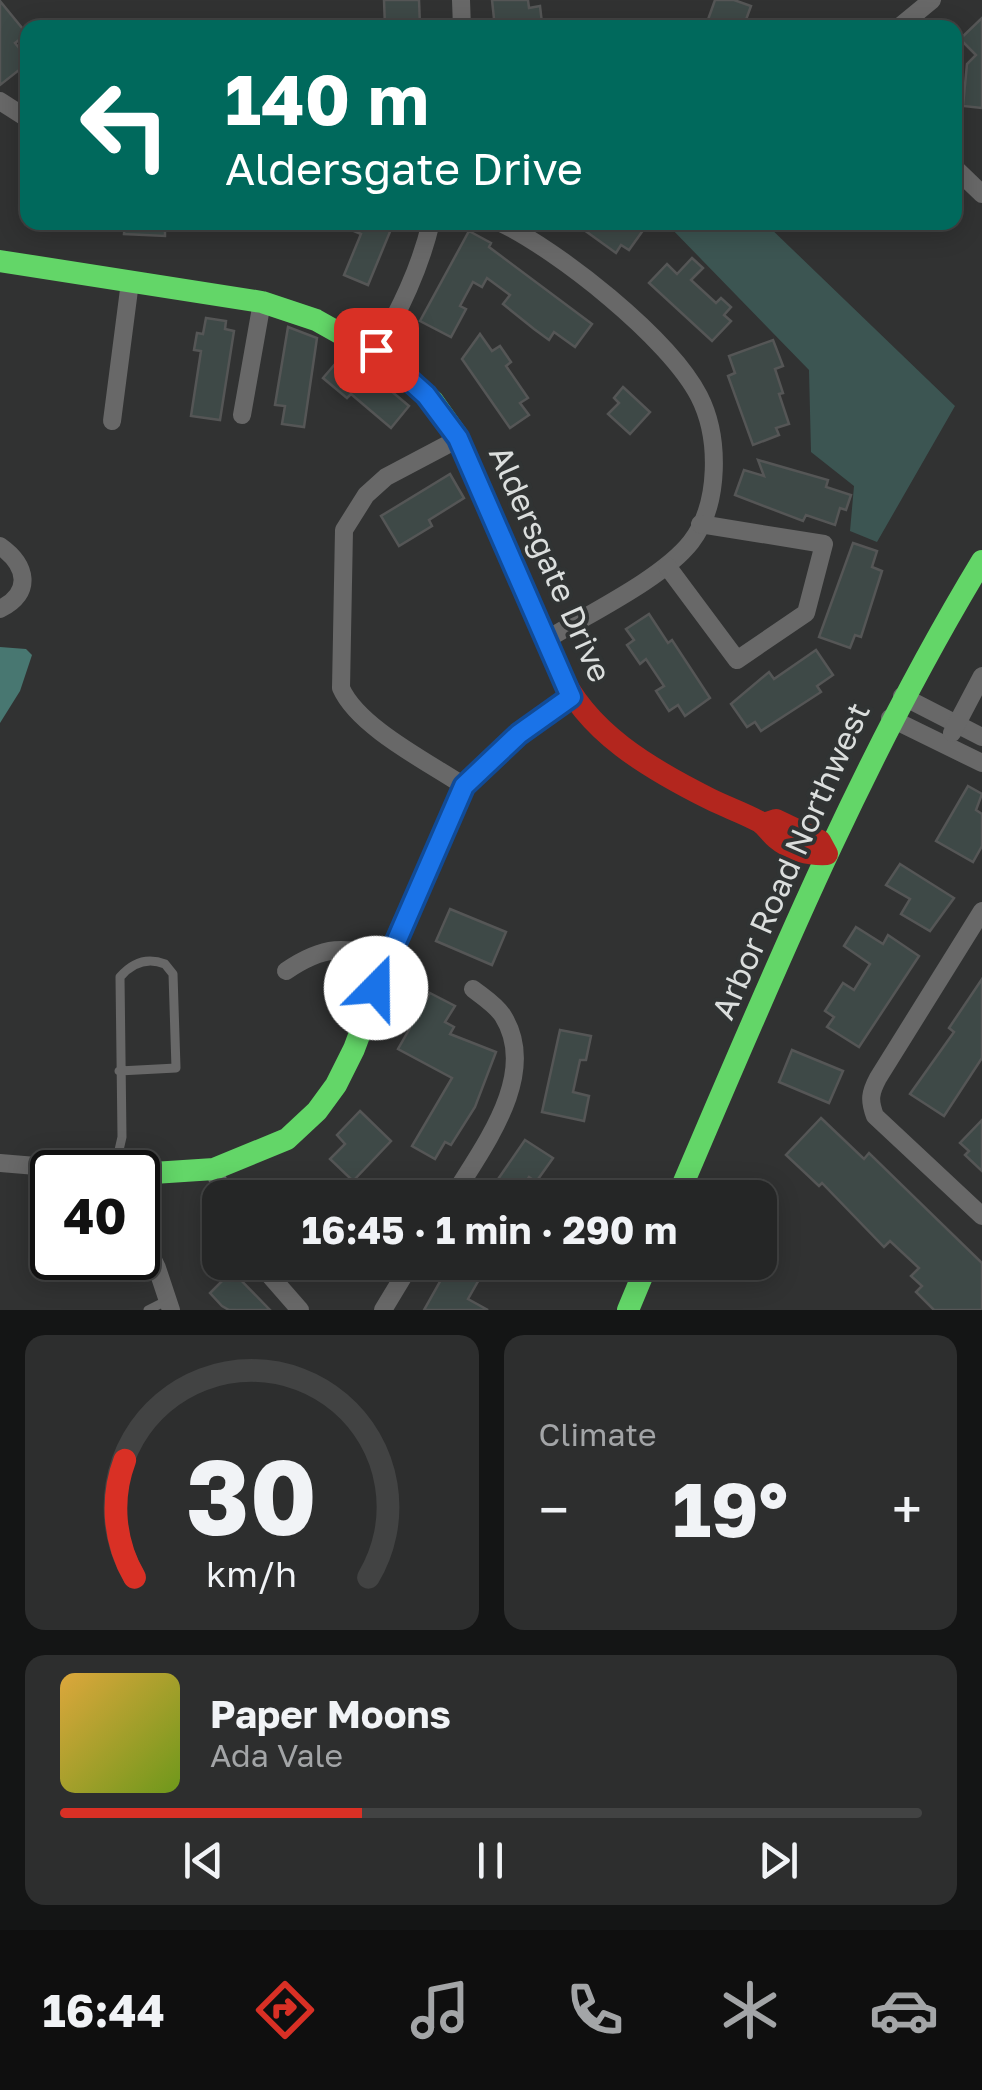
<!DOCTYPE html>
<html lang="en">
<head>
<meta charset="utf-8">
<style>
  body { margin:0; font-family:"Golos Text",sans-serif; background:#2d2e2e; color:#f1f3f6; height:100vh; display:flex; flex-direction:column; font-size:38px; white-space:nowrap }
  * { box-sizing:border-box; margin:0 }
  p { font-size:32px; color:#a3a5a7 }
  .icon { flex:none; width:55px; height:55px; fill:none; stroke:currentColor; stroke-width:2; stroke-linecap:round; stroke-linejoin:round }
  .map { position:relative; height:1310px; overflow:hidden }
  .drawer { display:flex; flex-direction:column; gap:25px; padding:25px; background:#141515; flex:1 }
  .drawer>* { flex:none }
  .hud { position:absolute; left:20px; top:20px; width:942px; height:210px; border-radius:20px; box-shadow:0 5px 25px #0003,0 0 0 2px #424343; background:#00695c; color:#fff; overflow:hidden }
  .speed { position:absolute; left:30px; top:1150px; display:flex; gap:20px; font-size:50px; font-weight:700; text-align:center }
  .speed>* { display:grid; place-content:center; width:130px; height:130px; border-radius:50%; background:#252626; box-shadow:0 5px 25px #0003,0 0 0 2px #424343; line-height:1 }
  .speed .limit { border:5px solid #111; border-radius:15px; background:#fff; color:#111 }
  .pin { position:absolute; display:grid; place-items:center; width:85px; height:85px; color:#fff; margin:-42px; border-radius:20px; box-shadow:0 5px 15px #0006 }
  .me { position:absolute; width:110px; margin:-55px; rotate:22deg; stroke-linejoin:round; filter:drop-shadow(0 0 8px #0008) }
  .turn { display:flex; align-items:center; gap:35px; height:210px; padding:0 40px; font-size:45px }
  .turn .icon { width:130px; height:130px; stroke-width:2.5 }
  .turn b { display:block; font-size:70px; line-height:85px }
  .big { font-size:75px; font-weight:700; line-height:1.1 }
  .drawer .widget { flex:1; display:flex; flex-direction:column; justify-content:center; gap:15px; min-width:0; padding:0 35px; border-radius:20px; background:#2d2e2e }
  .drawer .dial { align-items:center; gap:0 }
  .dial svg { height:260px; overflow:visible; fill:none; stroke:#424343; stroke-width:7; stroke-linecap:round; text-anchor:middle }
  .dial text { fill:#f1f3f6; stroke:none }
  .song { display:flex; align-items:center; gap:30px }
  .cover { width:120px; height:120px; border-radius:15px; background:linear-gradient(135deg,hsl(40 70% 55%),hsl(80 70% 35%)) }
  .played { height:10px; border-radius:5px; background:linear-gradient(90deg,#d93025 35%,#424343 35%) }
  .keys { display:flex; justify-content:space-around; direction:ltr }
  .heat { display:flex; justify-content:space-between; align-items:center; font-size:55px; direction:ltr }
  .drawer .tiles { flex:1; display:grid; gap:25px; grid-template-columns:1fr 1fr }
  .widget:last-child { grid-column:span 2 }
  .trip { position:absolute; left:202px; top:1180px; width:575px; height:100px; border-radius:20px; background:#252626; box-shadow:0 5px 25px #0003,0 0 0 2px #424343; font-weight:700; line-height:100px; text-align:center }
  .tab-bar { display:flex; height:160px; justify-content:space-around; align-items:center; background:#0f0f0f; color:#a3a5a7 }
  .tab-bar .icon { width:70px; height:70px }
  .tab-bar .on { color:#d93025 }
  .tab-bar b { font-size:45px; color:#f1f3f6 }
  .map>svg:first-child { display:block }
  .green { fill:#3c5552 }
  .water { fill:#487771 }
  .building { fill:#3e4947; stroke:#555656; stroke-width:2.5 }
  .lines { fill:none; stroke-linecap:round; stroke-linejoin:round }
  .lane { stroke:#686868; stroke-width:9 }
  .street { stroke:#686868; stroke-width:18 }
  .fast { stroke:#63d668; stroke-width:22 }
  .jam { stroke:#b3261e; stroke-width:22 }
  .route-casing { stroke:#114b97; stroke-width:25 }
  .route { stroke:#1a73e8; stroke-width:18 }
  .labels { text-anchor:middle; stroke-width:8; stroke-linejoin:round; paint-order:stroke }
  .street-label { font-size:32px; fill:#dbdedd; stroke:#303333 }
</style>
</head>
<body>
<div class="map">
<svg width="982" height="1310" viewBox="0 0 982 1310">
  <rect width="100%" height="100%" fill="#313232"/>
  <polygon class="green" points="666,223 765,223 955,406 877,542 850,531 854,486 811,452 809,370"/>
  <polygon class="water" points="0,647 26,649 32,655 20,691 0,723"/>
  <g class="building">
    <polygon points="384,0 419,0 420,25 385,27"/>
    <polygon points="492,0 528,0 529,8 540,6 542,23 524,28 495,28"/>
    <polygon points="715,0 734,0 751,6 743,28 705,28"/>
    <polygon points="0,1 27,34 15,43 28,59 28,63 0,85"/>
    <polygon points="982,18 982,108 963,106 967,64 976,55 960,39"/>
    <polygon points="125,222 165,222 165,236 124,234"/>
    <polygon points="333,222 394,222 368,285 344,275 361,234"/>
    <polygon points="573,222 635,222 644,229 629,250 621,245 616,253"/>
    <polygon points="469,231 491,243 489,247 592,324 575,347 554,332 549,340 534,329 503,304 510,295 487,278 482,287 473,282 460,306 466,309 451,337 420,321"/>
    <polygon points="692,258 703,268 691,280 716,303 721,298 731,307 724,315 731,321 712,341 649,283 667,264 677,274"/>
    <polygon points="206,318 226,321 225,329 234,331 220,420 191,416 201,351 194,350 197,333 203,334"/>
    <polygon points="288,327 317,338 304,427 282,424 285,406 275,405"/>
    <polygon points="480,334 492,351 500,346 511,362 506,366 528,398 520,403 529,415 510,428 462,359"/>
    <polygon points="773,340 783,366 775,369 783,393 779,394 789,424 776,428 779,435 753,445 728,376 735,373 729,356"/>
    <polygon points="342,356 350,362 353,359 409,406 391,428 351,394 347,398 323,378"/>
    <polygon points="623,387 650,412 630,434 608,414 619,403 614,398"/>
    <polygon points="758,460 828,480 826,487 851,495 846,510 840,508 835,525 806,515 803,521 735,495 744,470 764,476"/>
    <polygon points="450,474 464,498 429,520 432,526 399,546 381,516"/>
    <polygon points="853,543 877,551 872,567 882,571 861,637 855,635 850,648 819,637"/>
    <polygon points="649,614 668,643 672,640 710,698 685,716 678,705 669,711 656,691 664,686 646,659 640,664 627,645 634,640 626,629"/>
    <polygon points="816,650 833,675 817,686 821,692 761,731 755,722 747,727 731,704 769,672 774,679"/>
    <polygon points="968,786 982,794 976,810 982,814 982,846 973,862 936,841"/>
    <polygon points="900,864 954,898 930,931 901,914 910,899 886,885"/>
    <polygon points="450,909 506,932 492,965 436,941"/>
    <polygon points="856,927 883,944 888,935 919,956 859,1047 827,1027 834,1017 825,1011 843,983 854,990 870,964 844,946"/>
    <polygon points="982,979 982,1058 944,1116 910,1094 954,1032 949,1028"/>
    <polygon points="430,993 455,1006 445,1022 454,1027 450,1034 496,1052 475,1107 451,1145 445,1142 435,1159 412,1146 452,1078 398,1049"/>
    <polygon points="560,1030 591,1036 586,1060 580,1060 573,1092 589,1096 584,1121 542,1112"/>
    <polygon points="792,1050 843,1071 829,1103 779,1082"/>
    <polygon points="360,1111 391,1141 353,1181 330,1159 345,1144 337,1135"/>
    <polygon points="821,1118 864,1159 869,1153 982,1263 982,1310 934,1310 916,1292 922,1286 911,1276 919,1268 890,1241 884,1247 822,1183 819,1186 786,1155"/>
    <polygon points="982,1120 982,1171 965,1155 969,1151 960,1143"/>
    <polygon points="525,1140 553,1158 536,1182 529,1177 515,1198 485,1198"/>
    <polygon points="451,1262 489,1262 468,1299 488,1310 424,1310"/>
    <polygon points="232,1271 270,1310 229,1310 222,1306 210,1293"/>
  </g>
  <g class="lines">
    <g class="lane">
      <path d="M 114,1172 L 122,1137 L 120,977 C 132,963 147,957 165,964 L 173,974 L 176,1068 L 119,1071"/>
      <polyline points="148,1310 168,1300"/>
    </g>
    <g class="street">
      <polyline points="461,0 462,28"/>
      <polyline points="898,28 932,0"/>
      <polyline points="0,101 28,119"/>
      <polyline points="955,168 982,194"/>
      <path d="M 499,222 C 558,250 669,338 699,396 C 720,437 720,504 691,542 C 662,579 588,614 546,640"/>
      <path d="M 377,350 C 400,309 420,269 431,222"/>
      <polyline points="242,415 262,302"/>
      <polyline points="112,421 130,282"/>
      <path d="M 458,439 L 386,477 L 366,495 L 344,530 L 341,688 C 358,727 428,762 464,786"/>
      <path d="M 0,546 C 27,565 33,593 0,609"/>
      <polyline points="667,566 737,660 806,613 824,544 700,524"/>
      <polyline points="902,696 982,737"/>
      <polyline points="890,718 982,763"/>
      <polyline points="952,733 982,676"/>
      <path d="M 982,911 L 878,1078 C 870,1093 869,1100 875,1116 L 982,1216"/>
      <path d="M 286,971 C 324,945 345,946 388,958"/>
      <polyline points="0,1163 108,1172"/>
      <polyline points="214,1169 224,1198"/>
      <path d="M 452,1198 C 482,1148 540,1075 503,1016 C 496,1005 483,997 473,989"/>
      <polyline points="138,1229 157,1268 171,1310"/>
      <polyline points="258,1262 300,1310"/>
      <polyline points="383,1310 412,1262"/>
    </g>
    <g class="fast">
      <polyline points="0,261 262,302 316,320 391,362 433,401 457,435 559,670"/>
      <polyline points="138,1174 214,1169 287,1139 317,1111 336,1085 354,1049 388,958 464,786 519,734 571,697"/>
      <path d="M 677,1198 C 770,981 859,764 982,561"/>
      <polyline points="628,1310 648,1262"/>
    </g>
    <path class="jam" d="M 559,670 C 586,732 650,769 710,799 C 726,807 744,813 760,822 C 766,826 770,833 776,838 C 790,850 809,855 827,854 L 820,841 L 776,820 L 764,824"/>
  </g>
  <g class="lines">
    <g class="route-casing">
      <polyline id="route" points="376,350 426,395 458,438 571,697 519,734 464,786 376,988"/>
    </g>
    <use href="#route" class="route"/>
  </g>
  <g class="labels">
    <g class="street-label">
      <text transform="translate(550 564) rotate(66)" y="11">Aldersgate Drive</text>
      <text transform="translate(791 861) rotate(-66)" y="11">Arbor Road Northwest</text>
    </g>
  </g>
</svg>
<div class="speed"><div class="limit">40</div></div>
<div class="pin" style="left:376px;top:350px;background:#d93025"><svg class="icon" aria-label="arrive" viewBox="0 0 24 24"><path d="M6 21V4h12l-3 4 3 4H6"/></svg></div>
<svg class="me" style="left:376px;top:988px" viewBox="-20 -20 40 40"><circle r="19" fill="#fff"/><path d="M0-13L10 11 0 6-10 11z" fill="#1a73e8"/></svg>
<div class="trip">16:45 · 1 min · 290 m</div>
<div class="hud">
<div class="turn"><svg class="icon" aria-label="left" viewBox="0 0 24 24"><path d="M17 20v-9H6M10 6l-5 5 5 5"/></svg><div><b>140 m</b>Aldersgate Drive</div></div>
</div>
</div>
<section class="drawer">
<div class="tiles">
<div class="widget dial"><svg viewBox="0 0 100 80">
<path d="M14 69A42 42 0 1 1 86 69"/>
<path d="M14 69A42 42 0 0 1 11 33" stroke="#d93025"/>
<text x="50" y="56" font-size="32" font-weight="700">30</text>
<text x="50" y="72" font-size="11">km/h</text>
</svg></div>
<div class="widget"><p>Climate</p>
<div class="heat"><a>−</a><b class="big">19°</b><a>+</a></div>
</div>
<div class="widget">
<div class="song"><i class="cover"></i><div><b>Paper Moons</b><p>Ada Vale</p></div></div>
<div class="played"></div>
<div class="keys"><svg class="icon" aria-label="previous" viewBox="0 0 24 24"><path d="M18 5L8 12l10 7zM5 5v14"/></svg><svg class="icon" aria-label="pause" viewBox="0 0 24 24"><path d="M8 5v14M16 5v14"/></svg><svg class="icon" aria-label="next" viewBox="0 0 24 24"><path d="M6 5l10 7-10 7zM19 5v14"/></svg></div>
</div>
</div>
</section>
<nav class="tab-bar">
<b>16:44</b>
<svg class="icon on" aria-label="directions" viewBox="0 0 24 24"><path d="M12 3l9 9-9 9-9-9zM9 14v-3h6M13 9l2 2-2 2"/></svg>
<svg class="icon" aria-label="music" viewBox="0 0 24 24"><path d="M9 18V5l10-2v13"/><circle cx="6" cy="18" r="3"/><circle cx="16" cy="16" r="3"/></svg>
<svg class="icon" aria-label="phone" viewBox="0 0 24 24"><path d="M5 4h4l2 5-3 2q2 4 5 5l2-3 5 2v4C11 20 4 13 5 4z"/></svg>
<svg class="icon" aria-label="climate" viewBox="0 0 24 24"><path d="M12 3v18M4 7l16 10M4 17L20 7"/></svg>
<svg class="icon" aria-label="car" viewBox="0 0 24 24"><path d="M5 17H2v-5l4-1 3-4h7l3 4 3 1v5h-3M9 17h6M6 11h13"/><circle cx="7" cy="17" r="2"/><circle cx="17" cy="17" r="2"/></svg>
</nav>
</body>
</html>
